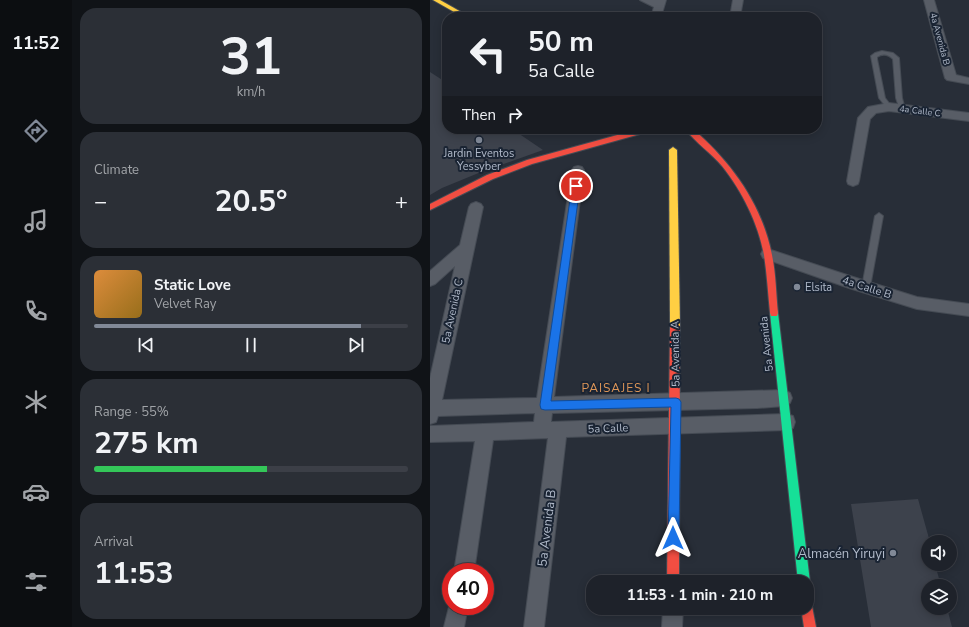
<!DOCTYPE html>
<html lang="en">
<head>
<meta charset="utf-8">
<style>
  body { margin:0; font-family:"Nunito Sans",sans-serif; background:#2b2f36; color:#f1f3f6; height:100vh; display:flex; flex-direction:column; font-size:15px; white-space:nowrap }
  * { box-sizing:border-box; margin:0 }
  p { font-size:13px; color:#a1a4a8 }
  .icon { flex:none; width:22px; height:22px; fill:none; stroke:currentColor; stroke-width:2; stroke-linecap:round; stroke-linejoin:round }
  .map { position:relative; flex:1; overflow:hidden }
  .side { display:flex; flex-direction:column; gap:8px; padding:8px; background:#101317; width:358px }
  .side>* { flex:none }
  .hud { position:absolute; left:12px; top:12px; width:380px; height:122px; border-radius:16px; box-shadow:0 2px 10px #0003,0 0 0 1px #3c3f47; background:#1e222a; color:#f1f3f6; overflow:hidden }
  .fabs { position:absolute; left:491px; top:535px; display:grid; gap:8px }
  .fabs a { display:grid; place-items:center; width:36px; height:36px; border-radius:50%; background:#1e222a; box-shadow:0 2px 10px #0003,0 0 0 1px #3c3f47; font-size:20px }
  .speed { position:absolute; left:12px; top:563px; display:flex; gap:8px; font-size:20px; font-weight:700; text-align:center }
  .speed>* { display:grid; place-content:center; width:52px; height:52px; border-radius:50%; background:#1e222a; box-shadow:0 2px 10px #0003,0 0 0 1px #3c3f47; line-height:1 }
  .speed .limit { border:6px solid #d22; background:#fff; color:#111 }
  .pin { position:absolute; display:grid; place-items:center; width:34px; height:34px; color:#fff; margin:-17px; border:2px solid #fff; border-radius:50%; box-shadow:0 1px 4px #0007 }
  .me { position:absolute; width:44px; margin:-22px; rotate:0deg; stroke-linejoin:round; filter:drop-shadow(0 0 3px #0008) }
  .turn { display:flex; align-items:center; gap:14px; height:84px; padding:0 20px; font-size:18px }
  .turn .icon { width:52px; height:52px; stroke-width:2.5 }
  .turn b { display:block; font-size:28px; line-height:34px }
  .then { display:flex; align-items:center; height:38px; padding:0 20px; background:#0003; gap:8px; font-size:15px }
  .big { font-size:30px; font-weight:700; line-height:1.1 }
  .side .widget { flex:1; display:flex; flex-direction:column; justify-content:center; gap:6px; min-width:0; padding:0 14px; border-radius:16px; background:#2b2f36 }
  .side .dial { align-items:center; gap:0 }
  .dial b { font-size:52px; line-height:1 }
  .song { display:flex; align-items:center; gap:12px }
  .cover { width:48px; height:48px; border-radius:6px; background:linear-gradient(135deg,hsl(30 70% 55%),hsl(40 70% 35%)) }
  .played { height:4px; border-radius:2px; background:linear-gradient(90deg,#818997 85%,#3c3f47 85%) }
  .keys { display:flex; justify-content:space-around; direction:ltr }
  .heat { display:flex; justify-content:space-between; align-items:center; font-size:22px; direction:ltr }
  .charge { height:6px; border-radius:3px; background:linear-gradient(90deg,#34c759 55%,#3c3f47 0) }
  .trip { position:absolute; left:156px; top:575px; width:228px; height:40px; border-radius:16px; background:#1e222a; box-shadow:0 2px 10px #0003,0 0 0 1px #3c3f47; font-weight:700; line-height:40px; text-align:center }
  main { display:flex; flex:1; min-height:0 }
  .tabs { display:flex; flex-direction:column; width:72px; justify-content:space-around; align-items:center; background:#0c0e11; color:#a1a4a8 }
  .tabs .icon { width:28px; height:28px }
  .tabs .on { color:#818997 }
  .tabs b { font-size:18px; color:#f1f3f6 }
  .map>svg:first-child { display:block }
  .building { fill:#3d424c }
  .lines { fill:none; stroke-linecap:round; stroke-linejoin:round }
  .lane-casing { stroke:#454b54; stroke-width:2 }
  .street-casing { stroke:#454b54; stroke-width:2 }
  .fast-casing { stroke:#454b54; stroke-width:2 }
  .slow-casing { stroke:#454b54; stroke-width:2 }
  .jam-casing { stroke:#454b54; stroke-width:2 }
  .lane { fill:#585d66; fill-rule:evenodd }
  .street { fill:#585d66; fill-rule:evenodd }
  .fast { fill:#16e098; fill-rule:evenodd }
  .slow { fill:#ffcf43; fill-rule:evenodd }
  .jam { fill:#f24e42; fill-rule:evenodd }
  .route { fill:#1a73e8; stroke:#114b97 }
  .poi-dot { fill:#818997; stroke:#1a2433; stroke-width:1.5 }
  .labels { text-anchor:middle; stroke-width:4; stroke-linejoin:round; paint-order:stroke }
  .far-street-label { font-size:9px; fill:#b1baca; stroke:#1a2433 }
  .poi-label { font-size:11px; fill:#b1baca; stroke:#1a2433 }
  .street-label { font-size:11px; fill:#b1baca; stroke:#1a2433 }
  .neighbourhood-label { font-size:12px; letter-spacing:1px; fill:#de9657; stroke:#1a2433 }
  .near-street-label { font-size:13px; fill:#b1baca; stroke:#1a2433 }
  .near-poi-label { font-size:13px; fill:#b1baca; stroke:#1a2433; text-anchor:end }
</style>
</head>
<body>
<main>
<nav class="tabs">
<b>11:52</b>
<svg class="icon on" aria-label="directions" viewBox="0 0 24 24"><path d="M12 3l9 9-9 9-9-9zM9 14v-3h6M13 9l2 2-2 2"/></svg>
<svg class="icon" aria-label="music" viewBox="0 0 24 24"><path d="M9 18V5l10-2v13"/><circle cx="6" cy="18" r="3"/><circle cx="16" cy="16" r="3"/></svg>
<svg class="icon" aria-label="phone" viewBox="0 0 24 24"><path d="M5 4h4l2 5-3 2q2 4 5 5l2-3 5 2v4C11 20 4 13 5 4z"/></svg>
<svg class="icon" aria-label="climate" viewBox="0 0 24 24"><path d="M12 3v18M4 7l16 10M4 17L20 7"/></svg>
<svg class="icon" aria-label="car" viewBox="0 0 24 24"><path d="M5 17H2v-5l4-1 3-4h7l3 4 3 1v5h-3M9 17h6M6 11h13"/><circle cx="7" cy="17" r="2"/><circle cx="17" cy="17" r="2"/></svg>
<svg class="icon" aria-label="filters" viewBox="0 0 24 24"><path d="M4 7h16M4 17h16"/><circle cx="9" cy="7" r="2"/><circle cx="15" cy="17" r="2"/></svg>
</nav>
<section class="side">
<div class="widget dial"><b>31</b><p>km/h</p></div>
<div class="widget"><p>Climate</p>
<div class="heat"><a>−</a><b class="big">20.5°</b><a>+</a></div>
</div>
<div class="widget">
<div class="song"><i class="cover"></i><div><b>Static Love</b><p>Velvet Ray</p></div></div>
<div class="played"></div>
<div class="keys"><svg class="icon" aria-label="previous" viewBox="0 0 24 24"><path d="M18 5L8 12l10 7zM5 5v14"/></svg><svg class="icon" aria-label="pause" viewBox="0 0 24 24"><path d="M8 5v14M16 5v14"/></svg><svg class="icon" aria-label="next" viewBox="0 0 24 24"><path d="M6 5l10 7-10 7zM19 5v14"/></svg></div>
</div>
<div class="widget"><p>Range · 55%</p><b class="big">275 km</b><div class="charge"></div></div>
<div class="widget"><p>Arrival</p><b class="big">11:53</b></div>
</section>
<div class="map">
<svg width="539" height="627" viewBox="0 0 539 627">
  <rect width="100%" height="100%" fill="#282e38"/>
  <g class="building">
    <polygon points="0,72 17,83 17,129 82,129 113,150 51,172 12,188 0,195"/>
    <polygon points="488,499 500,542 498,542 498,564 505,564 511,586 498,586 498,608 517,608 522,627 441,627 421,504"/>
  </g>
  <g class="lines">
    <g class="lane-casing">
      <g id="lane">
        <path d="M 452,51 L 463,53 L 469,58 L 472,98 L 475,109 L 474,110 L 470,110 L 466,98 L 463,59 C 458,54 453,53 447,57 L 447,59 L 455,98 L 462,107 L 461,108 L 457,108 L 449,98 L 441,56 L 445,53 Z"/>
        <polygon points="449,213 453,216 440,287 439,289 433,289 432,287 445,216"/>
      </g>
    </g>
    <g class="street-casing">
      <g id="street">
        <polygon points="210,0 236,0 231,17 221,17 224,7"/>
        <polygon points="303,0 313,0 310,17 300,17"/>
        <polygon points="494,0 504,0 526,75 539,78 539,84 517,80 515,78"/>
        <polygon points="459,103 539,113 539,121 459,111 446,113 440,119 429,181 428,184 423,186 418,184 417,181 428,118 438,107"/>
        <polygon points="148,166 152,167 154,170 124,397 354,390 360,393 362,398 360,403 354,406 327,408 122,413 121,422 357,414 363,416 365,422 363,428 357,430 136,437 114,627 94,627 118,438 63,440 44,572 24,572 45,441 0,442 0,426 104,422 105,413 8,416 6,422 0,424 0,378 25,266 5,284 0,286 0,271 30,245 39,207 41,204 46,202 51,204 53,207 12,400 107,398 142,170 144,167"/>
        <polygon points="338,249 420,276 487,297 539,304 539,316 487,309 419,288 333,258 331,254 333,250"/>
        <polygon points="21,599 21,606 38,606 34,627 14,627"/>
        <polygon points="233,608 253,608 252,627 232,627"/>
      </g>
    </g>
    <g class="fast-casing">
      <polygon id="fast" points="344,309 347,310 348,313 380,582 377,587 377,582 368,582 340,313 341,310"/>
    </g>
    <g class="slow-casing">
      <g id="slow">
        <polygon points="3,0 10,0 40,17 33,17"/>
        <polygon points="243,147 247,150 250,327 248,330 245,331 242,330 240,327 239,150"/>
      </g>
    </g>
    <g class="jam-casing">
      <g id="jam">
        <polygon points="209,129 222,129 221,131 102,164 63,179 0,210 0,204 57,175 97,160"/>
        <path d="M 255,129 L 263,129 C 301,162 332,204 342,255 C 346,274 346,294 348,313 L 347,316 L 341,316 L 340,313 C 338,294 337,274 334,255 C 328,223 312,191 292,166 C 281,153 266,143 255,129 Z"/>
        <polygon points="245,323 248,324 250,327 249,582 237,582 240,327 242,324"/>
        <polygon points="377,599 381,601 386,627 374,627 371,608 377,608"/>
      </g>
    </g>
    <use href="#lane" class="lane"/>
    <use href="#street" class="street"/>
    <use href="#fast" class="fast"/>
    <use href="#slow" class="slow"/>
    <use href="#jam" class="jam"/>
  </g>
  <polygon class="route" points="146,183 150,186 121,401 246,398 249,399 251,402 249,538 247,542 243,543 239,542 238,538 241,407 115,410 111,409 110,405 142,186"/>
  <g class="poi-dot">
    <circle cx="49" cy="140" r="4"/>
    <circle cx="367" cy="287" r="4"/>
    <circle cx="463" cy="553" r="4"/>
  </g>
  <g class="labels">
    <g class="far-street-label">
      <text transform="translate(510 39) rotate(75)" y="3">4a Avenida B</text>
      <text transform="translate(490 111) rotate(7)" y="3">4a Calle C</text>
    </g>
    <g class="poi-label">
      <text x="49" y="157">Jardin Eventos<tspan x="49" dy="13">Yessyber</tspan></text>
      <text x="375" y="291" text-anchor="start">Elsita</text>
    </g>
    <g class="street-label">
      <text transform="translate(437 287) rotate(18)" y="4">4a Calle B</text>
      <text transform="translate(22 311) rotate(-78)" y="4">5a Avenida C</text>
      <text transform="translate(336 344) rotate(-96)" y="4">5a Avenida</text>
      <text transform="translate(245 354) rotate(-91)" y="4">5a Avenida A</text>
      <text transform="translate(178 428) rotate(-2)" y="4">5a Calle</text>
    </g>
    <g class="neighbourhood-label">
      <text x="186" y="392">PAISAJES I</text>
    </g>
    <g class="near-street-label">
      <text transform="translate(116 528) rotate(-83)" y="5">5a Avenida B</text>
    </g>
    <g class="near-poi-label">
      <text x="455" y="558">Almacén Yiruyi</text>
    </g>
  </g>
</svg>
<div class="fabs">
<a><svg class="icon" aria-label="sound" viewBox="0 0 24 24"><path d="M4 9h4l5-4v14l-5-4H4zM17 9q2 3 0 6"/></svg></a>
<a><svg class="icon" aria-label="layers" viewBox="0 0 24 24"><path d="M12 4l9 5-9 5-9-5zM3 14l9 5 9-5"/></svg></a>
</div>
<div class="speed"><div class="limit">40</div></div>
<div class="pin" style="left:146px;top:186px;background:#d93025"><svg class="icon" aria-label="arrive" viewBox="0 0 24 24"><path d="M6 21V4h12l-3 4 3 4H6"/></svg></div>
<svg class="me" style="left:243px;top:538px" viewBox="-20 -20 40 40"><path d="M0-17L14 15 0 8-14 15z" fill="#1a73e8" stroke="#fff" stroke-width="4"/></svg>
<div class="trip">11:53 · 1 min · 210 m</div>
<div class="hud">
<div class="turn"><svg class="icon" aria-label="left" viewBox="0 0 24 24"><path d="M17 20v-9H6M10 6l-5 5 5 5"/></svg><div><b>50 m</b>5a Calle</div></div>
<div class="then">Then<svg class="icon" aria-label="right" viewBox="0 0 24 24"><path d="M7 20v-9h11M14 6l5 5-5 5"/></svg></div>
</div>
</div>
</main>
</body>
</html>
